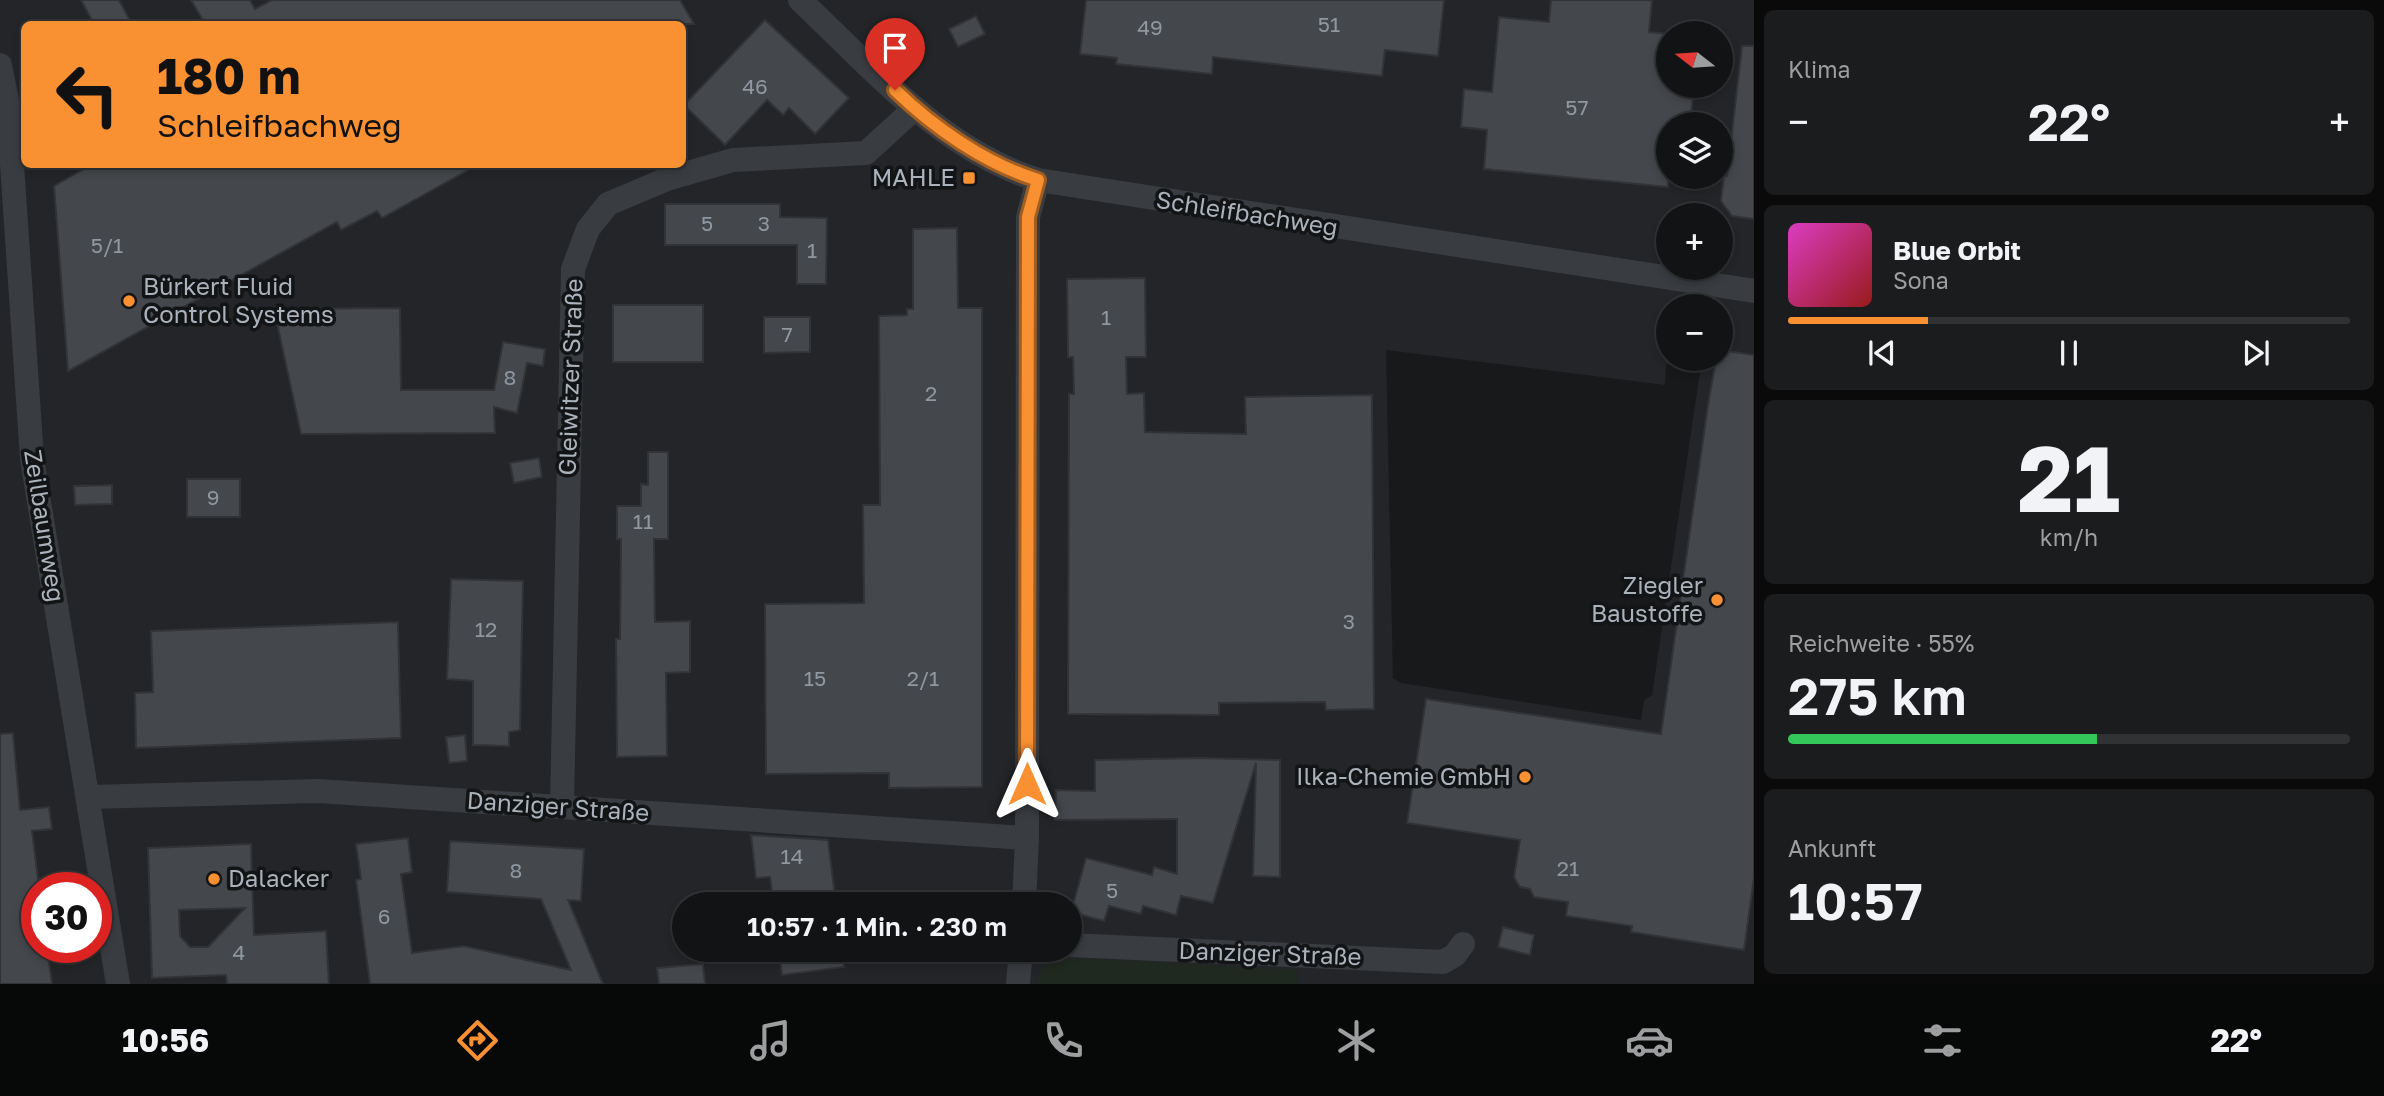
<!DOCTYPE html>
<html lang="de">
<head>
<meta charset="utf-8">
<style>
  body { margin:0; font-family:"Golos Text",sans-serif; background:#1b1c1d; color:#f1f3f6; height:100vh; display:flex; flex-direction:column; font-size:26px; white-space:nowrap }
  * { box-sizing:border-box; margin:0 }
  p { font-size:23px; color:#9c9ea0 }
  .icon { flex:none; width:38px; height:38px; fill:none; stroke:currentColor; stroke-width:2; stroke-linecap:round; stroke-linejoin:round }
  .map { position:relative; flex:1; overflow:hidden }
  .drawer { display:flex; flex-direction:column; gap:10px; padding:10px; background:#0a0a0b; width:630px }
  .drawer>* { flex:none }
  .banner { position:absolute; left:21px; top:21px; width:665px; height:147px; border-radius:10px; box-shadow:0 4px 10px #0003,0 0 0 2px #313234; background:#f99132; color:#111; overflow:hidden }
  .needle { width:46px; rotate:287deg }
  .tools { position:absolute; left:1656px; top:21px; display:grid; gap:14px }
  .tools a { display:grid; place-items:center; width:77px; height:77px; border-radius:50%; background:#121314; box-shadow:0 4px 10px #0003,0 0 0 2px #313234; font-size:35px }
  .speed { position:absolute; left:21px; top:872px; display:flex; gap:14px; font-size:35px; font-weight:700; text-align:center }
  .speed>* { display:grid; place-content:center; width:91px; height:91px; border-radius:50%; background:#121314; box-shadow:0 4px 10px #0003,0 0 0 2px #313234; line-height:1 }
  .speed .limit { border:10px solid #d22; background:#fff; color:#111 }
  .pin { position:absolute; display:grid; place-items:center; width:60px; height:60px; color:#fff; margin:-72px -30px; border-radius:50% 50% 50% 0; rotate:-45deg; box-shadow:0 0 7px #0007 }
  .pin .icon { rotate:45deg }
  .me { position:absolute; width:77px; margin:-38px; rotate:0deg; stroke-linejoin:round; filter:drop-shadow(0 0 5px #0008) }
  .turn { display:flex; align-items:center; gap:24px; height:147px; padding:0 21px; font-size:32px }
  .turn .icon { width:91px; height:91px; stroke-width:2.5 }
  .turn b { display:block; font-size:49px; line-height:60px }
  .big { font-size:52px; font-weight:600; line-height:1.1 }
  .drawer .widget { flex:1; display:flex; flex-direction:column; justify-content:center; gap:10px; min-width:0; padding:0 24px; border-radius:10px; background:#1b1c1d }
  .drawer .dial { align-items:center; gap:0 }
  .dial b { font-size:91px; line-height:1 }
  .song { display:flex; align-items:center; gap:21px }
  .cover { width:84px; height:84px; border-radius:10px; background:linear-gradient(135deg,hsl(310 70% 55%),hsl(0 70% 35%)) }
  .played { height:7px; border-radius:4px; background:linear-gradient(90deg,#f99132 25%,#313234 25%) }
  .keys { display:flex; justify-content:space-around; direction:ltr }
  .heat { display:flex; justify-content:space-between; align-items:center; font-size:38px; direction:ltr }
  .charge { height:10px; border-radius:5px; background:linear-gradient(90deg,#34c759 55%,#313234 0) }
  .trip { position:absolute; left:672px; top:892px; width:410px; height:70px; border-radius:35px; background:#121314; box-shadow:0 4px 10px #0003,0 0 0 2px #313234; font-weight:600; line-height:70px; text-align:center }
  .tabs { display:flex; height:112px; justify-content:space-around; align-items:center; background:#070808; color:#9c9ea0 }
  .tabs .icon { width:49px; height:49px }
  .tabs .on { color:#f99132 }
  .tabs b { font-size:32px; color:#f1f3f6 }
  main { display:flex; flex:1; min-height:0 }
  .map>svg:first-child { display:block }
  .built { fill:#242528; fill-rule:evenodd }
  .green { fill:#202920 }
  .building { fill:#44474b; stroke:#323337; stroke-width:2; fill-rule:evenodd }
  .lines { fill:none; stroke-linecap:round; stroke-linejoin:round }
  .minor { stroke:#393c40; stroke-width:24 }
  .route-casing { stroke:#a25e20; stroke-width:18 }
  .route { stroke:#f99132; stroke-width:12 }
  .poi-dot { fill:#f99132; stroke:#131416; stroke-width:2.5 }
  .labels { text-anchor:middle; stroke-width:7; stroke-linejoin:round; paint-order:stroke }
  .number-label { font-size:21px; fill:#90979f }
  .poi-label { font-size:24px; fill:#aab2bb; stroke:#131416; text-anchor:end }
  .street-label { font-size:24px; fill:#aab2bb; stroke:#131416 }
</style>
</head>
<body>
<main>
<div class="map">
<svg width="1754" height="984" viewBox="0 0 1754 984">
  <rect width="100%" height="100%" fill="#18191b"/>
  <path class="built" d="M 0,0 L 1754,0 L 1754,984 L 1298,984 L 1297,970 L 1036,981 L 1035,984 L 0,984 ZM 24,24 L 682,24 L 682,164 L 24,164 ZM 1668,33 L 1720,33 L 1720,86 L 1668,86 ZM 1668,124 L 1720,124 L 1720,177 L 1668,177 ZM 1668,215 L 1720,215 L 1720,268 L 1668,268 ZM 1668,306 L 1720,306 L 1720,359 L 1668,359 ZM 1386,350 L 1665,385 L 1666,364 L 1700,372 L 1652,695 L 1644,700 L 1641,720 L 1401,683 L 1393,678 ZM 37,887 L 96,887 L 96,947 L 37,947 ZM 684,905 L 1069,905 L 1069,950 L 684,950 Z"/>
  <polygon class="green" points="1059,957 1297,970 1298,984 1035,984 1045,965"/>
  <g class="building">
    <polygon points="81,0 119,0 132,24 94,24"/>
    <polygon points="191,0 250,0 255,9 272,0 680,0 694,24 205,24"/>
    <polygon points="1086,0 1444,0 1438,56 1385,50 1382,76 1213,57 1212,74 1116,64 1117,58 1080,54"/>
    <polygon points="1551,0 1652,0 1649,32 1668,34 1668,86 1694,86 1690,124 1668,124 1668,187 1484,169 1487,130 1461,127 1464,89 1492,92 1499,17 1549,22"/>
    <polygon points="976,16 985,34 958,47 949,29"/>
    <polygon points="765,20 849,98 815,134 789,108 783,115 767,100 725,145 684,105"/>
    <polygon points="1742,46 1754,46 1754,219 1732,216 1721,201 1724,175 1727,176"/>
    <polygon points="93,164 479,164 382,218 377,211 341,230 337,222 68,371 54,186"/>
    <polygon points="665,204 780,204 780,217 827,218 826,284 797,284 797,245 665,245"/>
    <polygon points="957,228 958,308 982,308 982,787 889,788 889,773 766,774 765,604 864,603 863,505 880,505 879,316 907,315 907,309 913,309 913,229"/>
    <polygon points="1145,278 1146,357 1126,357 1127,394 1144,393 1145,432 1246,434 1245,397 1372,395 1374,709 1326,710 1325,702 1219,703 1219,715 1068,714 1069,394 1074,394 1073,357 1068,357 1067,279"/>
    <rect x="613" y="305" width="90" height="57"/>
    <polygon points="400,308 401,390 494,390 503,342 545,349 543,366 527,363 517,413 494,407 495,433 301,434 274,309"/>
    <polygon points="764,317 810,317 810,352 764,353"/>
    <polygon points="1720,350 1754,355 1754,878 1744,950 1631,932 1632,926 1566,916 1568,902 1534,897 1530,889 1520,887 1514,877 1520,840 1407,823 1426,699 1661,734 1708,405 1716,359 1720,359"/>
    <polygon points="648,452 668,452 668,539 654,539 655,622 690,621 690,672 666,673 667,756 617,757 616,639 620,639 621,539 617,539 617,506 641,506 641,484 648,485"/>
    <polygon points="539,458 542,477 514,483 510,463"/>
    <rect x="187" y="479" width="53" height="38"/>
    <polygon points="112,485 112,504 75,505 74,486"/>
    <polygon points="451,579 523,581 520,730 509,732 509,746 473,745 473,681 447,679"/>
    <polygon points="398,622 401,738 136,748 135,693 153,692 151,631"/>
    <polygon points="13,733 20,810 49,807 52,829 32,831 39,887 37,947 47,947 52,984 0,984 0,734"/>
    <polygon points="465,735 467,761 449,763 446,737"/>
    <polygon points="1200,758 1280,760 1280,877 1253,876 1256,763 1213,903 1181,896 1176,915 1143,906 1141,914 1109,906 1104,921 1071,912 1086,858 1152,875 1154,867 1177,874 1177,819 1055,820 1056,790 1095,791 1095,760"/>
    <polygon points="751,835 828,840 836,905 774,905 770,877 756,878"/>
    <polygon points="408,838 412,872 401,874 412,953 464,946 571,970 541,899 447,892 450,841 584,849 581,901 568,900 603,984 370,984 356,880 361,879 356,844"/>
    <path d="M 251,844 L 254,935 L 326,931 L 329,984 L 227,984 L 226,975 L 152,978 L 148,848 ZM 245,908 L 208,947 L 190,947 L 180,936 L 179,910 Z"/>
    <polygon points="1503,927 1534,935 1530,955 1498,947"/>
    <polygon points="779,950 842,950 844,967 782,975"/>
    <polygon points="703,964 705,984 659,984 657,968"/>
  </g>
  <g class="lines">
    <g class="minor">
      <path d="M 800,0 C 871,67 942,150 1038,180 L 1754,291"/>
      <polyline points="0,65 8,105 32,459 118,984"/>
      <polyline points="89,797 318,791 1027,838"/>
      <polyline points="562,807 573,269 588,229 608,204 667,179 733,160 866,153 914,109"/>
      <polyline points="1024,905 1027,838 1028,217 1038,180"/>
      <polyline points="1069,945 1443,962 1455,955 1463,944"/>
      <polyline points="1018,984 1021,950"/>
    </g>
  </g>
  <g class="lines">
    <g class="route-casing">
      <path id="route" d="M 895,90 C 934,128 986,164 1038,180 L 1028,217 L 1027,784"/>
    </g>
    <use href="#route" class="route"/>
  </g>
  <g class="poi-dot">
    <rect x="962" y="171" width="14" height="14" rx="3.5"/>
    <circle cx="129" cy="301" r="7"/>
    <circle cx="1717" cy="600" r="7"/>
    <circle cx="1525" cy="777" r="7"/>
    <circle cx="214" cy="879" r="7"/>
  </g>
  <g class="labels">
    <g class="number-label">
      <text x="1329" y="32">51</text>
      <text x="1150" y="35">49</text>
      <text x="755" y="94">46</text>
      <text x="1577" y="115">57</text>
      <text x="707" y="231">5</text>
      <text x="764" y="231">3</text>
      <text x="107" y="253">5/1</text>
      <text x="812" y="258">1</text>
      <text x="1106" y="325">1</text>
      <text x="787" y="342">7</text>
      <text x="510" y="385">8</text>
      <text x="931" y="401">2</text>
      <text x="213" y="505">9</text>
      <text x="643" y="529">11</text>
      <text x="1349" y="629">3</text>
      <text x="486" y="637">12</text>
      <text x="815" y="686">15</text>
      <text x="923" y="686">2/1</text>
      <text x="792" y="864">14</text>
      <text x="1568" y="876">21</text>
      <text x="516" y="878">8</text>
      <text x="1112" y="898">5</text>
      <text x="384" y="924">6</text>
      <text x="239" y="960">4</text>
    </g>
    <g class="poi-label">
      <text x="955" y="186">MAHLE</text>
      <text x="143" y="295" text-anchor="start">Bürkert Fluid<tspan x="143" dy="28">Control Systems</tspan></text>
      <text x="1703" y="594">Ziegler<tspan x="1703" dy="28">Baustoffe</tspan></text>
      <text x="1511" y="785">Ilka-Chemie GmbH</text>
      <text x="228" y="887" text-anchor="start">Dalacker</text>
    </g>
    <g class="street-label">
      <text transform="translate(1247 214) rotate(9)" y="8">Schleifbachweg</text>
      <text transform="translate(571 377) rotate(-88)" y="8">Gleiwitzer Straße</text>
      <text transform="translate(44 526) rotate(81)" y="8">Zeilbaumweg</text>
      <text transform="translate(558 807) rotate(4)" y="8">Danziger Straße</text>
      <text transform="translate(1270 954) rotate(2)" y="8">Danziger Straße</text>
    </g>
  </g>
</svg>
<div class="tools">
<a><svg class="needle" viewBox="-14 -14 28 28"><path d="M0-13l5 13h-10z" fill="#e53935"/><path d="M0 13l5-13h-10z" fill="#9c9ea0"/></svg></a>
<a><svg class="icon" aria-label="layers" viewBox="0 0 24 24"><path d="M12 4l9 5-9 5-9-5zM3 14l9 5 9-5"/></svg></a>
<a>+</a>
<a>−</a>
</div>
<div class="speed"><div class="limit">30</div></div>
<div class="pin" style="left:895px;top:90px;background:#d93025"><svg class="icon" aria-label="arrive" viewBox="0 0 24 24"><path d="M6 21V4h12l-3 4 3 4H6"/></svg></div>
<svg class="me" style="left:1027px;top:784px" viewBox="-20 -20 40 40"><path d="M0-17L14 15 0 8-14 15z" fill="#f99132" stroke="#fff" stroke-width="4"/></svg>
<div class="trip">10:57 · 1 Min. · 230 m</div>
<div class="banner">
<div class="turn"><svg class="icon" aria-label="left" viewBox="0 0 24 24"><path d="M17 20v-9H6M10 6l-5 5 5 5"/></svg><div><b>180 m</b>Schleifbachweg</div></div>
</div>
</div>
<section class="drawer">
<div class="widget"><p>Klima</p>
<div class="heat"><a>−</a><b class="big">22°</b><a>+</a></div>
</div>
<div class="widget">
<div class="song"><i class="cover"></i><div><b>Blue Orbit</b><p>Sona</p></div></div>
<div class="played"></div>
<div class="keys"><svg class="icon" aria-label="previous" viewBox="0 0 24 24"><path d="M18 5L8 12l10 7zM5 5v14"/></svg><svg class="icon" aria-label="pause" viewBox="0 0 24 24"><path d="M8 5v14M16 5v14"/></svg><svg class="icon" aria-label="next" viewBox="0 0 24 24"><path d="M6 5l10 7-10 7zM19 5v14"/></svg></div>
</div>
<div class="widget dial"><b>21</b><p>km/h</p></div>
<div class="widget"><p>Reichweite · 55%</p><b class="big">275 km</b><div class="charge"></div></div>
<div class="widget"><p>Ankunft</p><b class="big">10:57</b></div>
</section>
</main>
<nav class="tabs">
<b>10:56</b>
<svg class="icon on" aria-label="directions" viewBox="0 0 24 24"><path d="M12 3l9 9-9 9-9-9zM9 14v-3h6M13 9l2 2-2 2"/></svg>
<svg class="icon" aria-label="music" viewBox="0 0 24 24"><path d="M9 18V5l10-2v13"/><circle cx="6" cy="18" r="3"/><circle cx="16" cy="16" r="3"/></svg>
<svg class="icon" aria-label="phone" viewBox="0 0 24 24"><path d="M5 4h4l2 5-3 2q2 4 5 5l2-3 5 2v4C11 20 4 13 5 4z"/></svg>
<svg class="icon" aria-label="climate" viewBox="0 0 24 24"><path d="M12 3v18M4 7l16 10M4 17L20 7"/></svg>
<svg class="icon" aria-label="car" viewBox="0 0 24 24"><path d="M5 17H2v-5l4-1 3-4h7l3 4 3 1v5h-3M9 17h6M6 11h13"/><circle cx="7" cy="17" r="2"/><circle cx="17" cy="17" r="2"/></svg>
<svg class="icon" aria-label="filters" viewBox="0 0 24 24"><path d="M4 7h16M4 17h16"/><circle cx="9" cy="7" r="2"/><circle cx="15" cy="17" r="2"/></svg>
<b>22°</b>
</nav>
</body>
</html>
